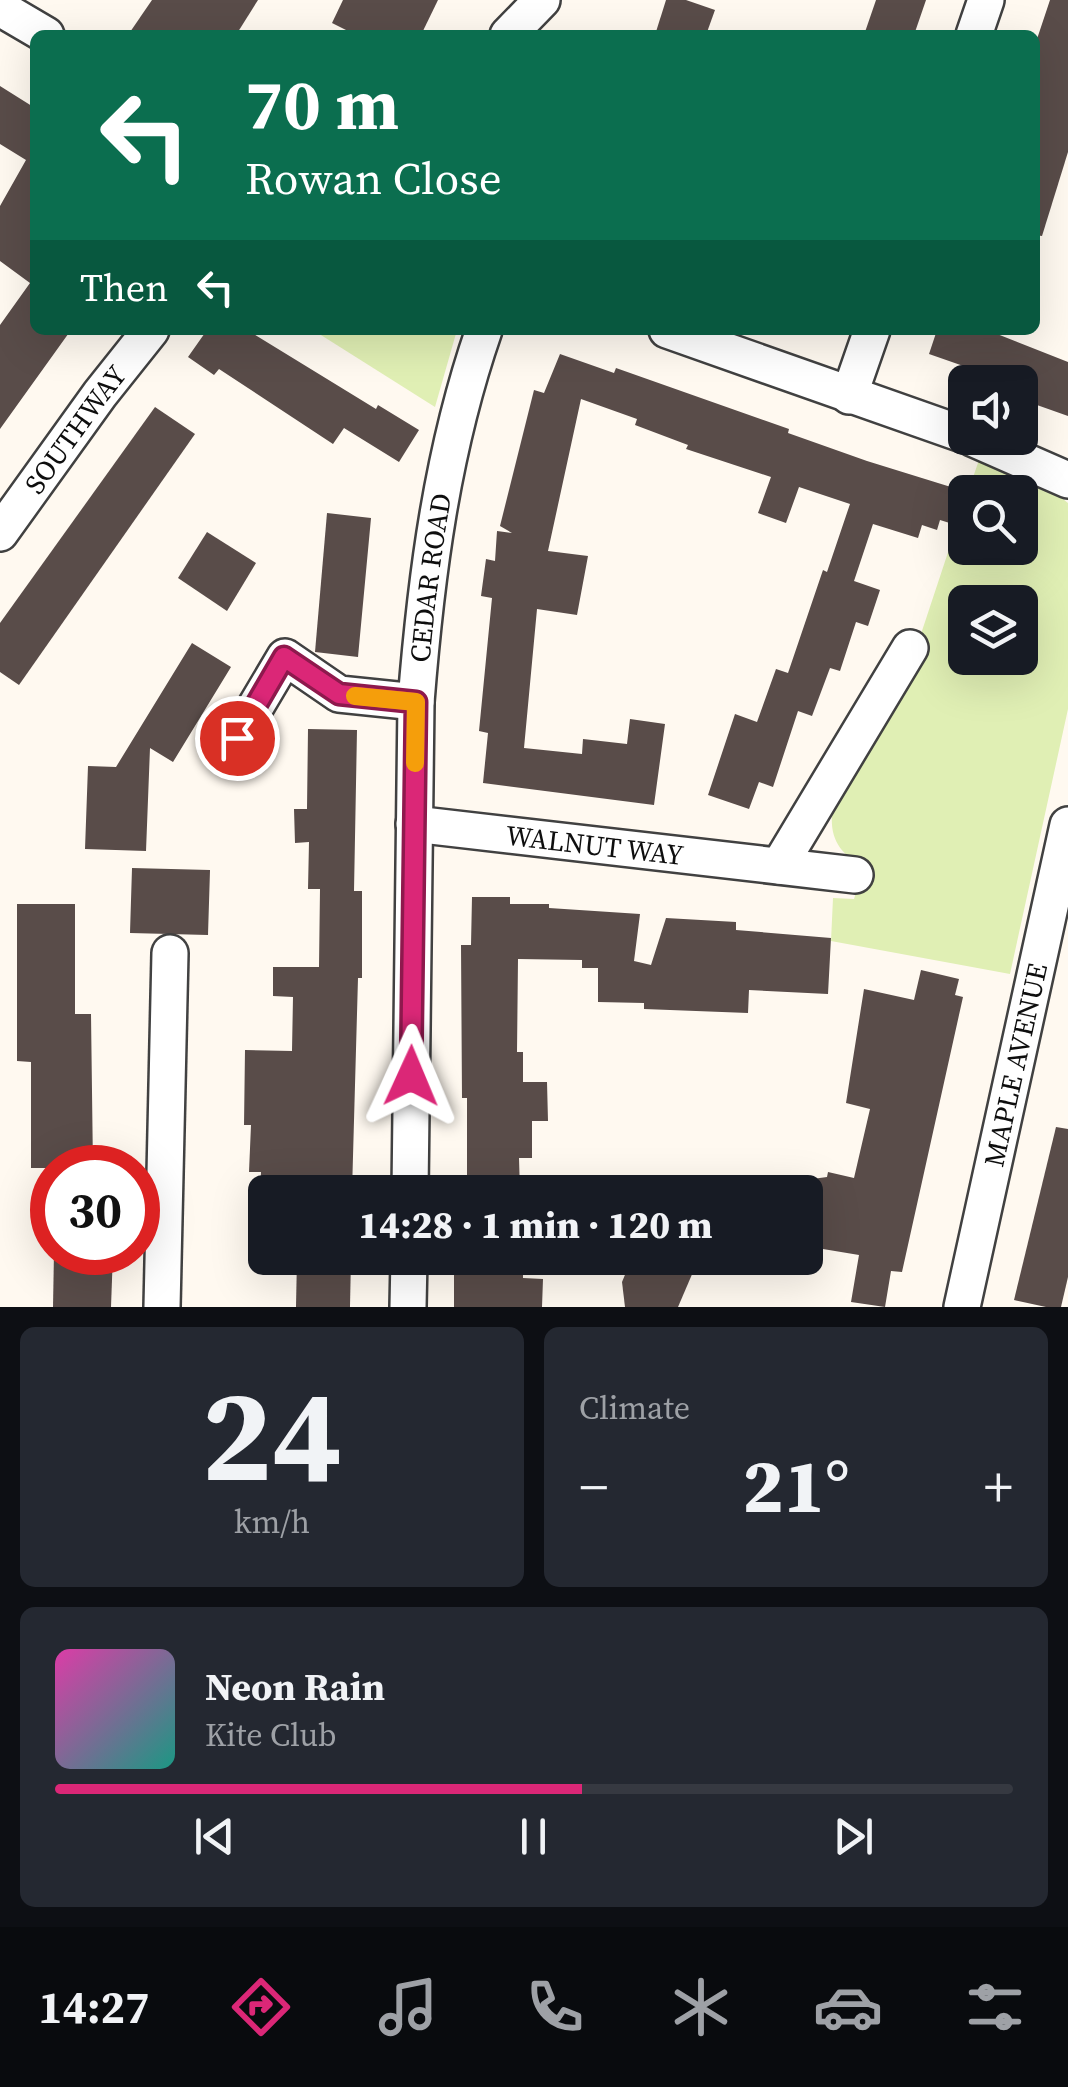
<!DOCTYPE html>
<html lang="en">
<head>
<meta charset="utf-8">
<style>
  body { margin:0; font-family:"Source Serif 4",serif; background:#242831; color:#f1f3f6; height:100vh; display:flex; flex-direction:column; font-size:38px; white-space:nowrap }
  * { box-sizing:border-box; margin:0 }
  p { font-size:32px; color:#9ea1a6 }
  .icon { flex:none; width:55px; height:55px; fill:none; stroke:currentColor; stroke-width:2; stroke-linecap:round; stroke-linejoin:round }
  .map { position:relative; height:1307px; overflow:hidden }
  .panel { display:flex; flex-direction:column; gap:20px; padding:20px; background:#0d0f14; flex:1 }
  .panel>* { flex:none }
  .top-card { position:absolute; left:30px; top:30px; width:1010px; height:305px; border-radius:15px; box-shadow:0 10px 40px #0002; background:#0b6e4f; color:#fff; overflow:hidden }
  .controls { position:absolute; left:948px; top:365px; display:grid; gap:20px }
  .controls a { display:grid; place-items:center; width:90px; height:90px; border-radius:15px; background:#171b24; box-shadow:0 10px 40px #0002; font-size:50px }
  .speed { position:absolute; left:30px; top:1145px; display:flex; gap:20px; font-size:50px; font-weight:700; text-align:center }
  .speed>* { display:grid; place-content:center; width:130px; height:130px; border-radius:50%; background:#171b24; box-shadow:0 10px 40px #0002; line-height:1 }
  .speed .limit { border:15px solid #d22; background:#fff; color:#111 }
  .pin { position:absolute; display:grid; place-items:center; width:85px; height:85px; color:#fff; margin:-42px; border:5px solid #fff; border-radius:50%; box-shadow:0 2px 10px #0007 }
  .me { position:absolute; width:110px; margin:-55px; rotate:1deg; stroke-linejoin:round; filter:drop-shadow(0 0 8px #0008) }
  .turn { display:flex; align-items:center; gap:35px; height:210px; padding:0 50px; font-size:45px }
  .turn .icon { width:130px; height:130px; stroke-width:2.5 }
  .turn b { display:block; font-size:70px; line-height:85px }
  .then { display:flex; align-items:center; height:95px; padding:0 50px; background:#0003; gap:20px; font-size:38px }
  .big { font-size:75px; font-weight:800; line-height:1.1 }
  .panel .tile { flex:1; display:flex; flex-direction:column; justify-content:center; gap:15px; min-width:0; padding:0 35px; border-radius:15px; background:#242831 }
  .panel .dial { align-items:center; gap:0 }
  .dial b { font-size:130px; line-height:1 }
  .song { display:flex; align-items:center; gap:30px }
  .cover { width:120px; height:120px; border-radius:15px; background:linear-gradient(135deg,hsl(320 70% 55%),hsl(170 70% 35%)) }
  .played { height:10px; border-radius:5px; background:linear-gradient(90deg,#db2777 55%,#363941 55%) }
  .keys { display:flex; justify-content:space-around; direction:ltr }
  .heat { display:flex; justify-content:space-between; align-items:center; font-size:55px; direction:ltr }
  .panel .tiles { flex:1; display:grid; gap:20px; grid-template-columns:1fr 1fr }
  .tile:last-child { grid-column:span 2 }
  .trip { position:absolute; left:248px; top:1175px; width:575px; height:100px; border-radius:15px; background:#171b24; box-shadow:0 10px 40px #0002; font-weight:800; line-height:100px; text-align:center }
  .menu { display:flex; height:160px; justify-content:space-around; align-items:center; background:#090b0e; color:#9ea1a6 }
  .menu .icon { width:70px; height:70px }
  .menu .on { color:#db2777 }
  .menu b { font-size:45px; color:#f1f3f6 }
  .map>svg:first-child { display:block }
  .green { fill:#e0efb4; fill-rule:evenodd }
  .building { fill:#594c49 }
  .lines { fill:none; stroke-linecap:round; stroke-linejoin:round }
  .street-casing { stroke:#414141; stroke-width:40 }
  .street { stroke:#fff; stroke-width:35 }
  .route-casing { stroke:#8e194d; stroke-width:25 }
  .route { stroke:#db2777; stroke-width:18 }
  .slow { stroke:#f59e0b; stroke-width:18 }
  .labels { text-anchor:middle; stroke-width:10; stroke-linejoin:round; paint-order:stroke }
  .street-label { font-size:28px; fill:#0e0e0e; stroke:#fff }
</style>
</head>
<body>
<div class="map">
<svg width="1068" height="1307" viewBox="0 0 1068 1307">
  <rect width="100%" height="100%" fill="#fff9f0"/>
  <g class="green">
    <polygon points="313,330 457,330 435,407"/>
    <path d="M 979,460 L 1045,485 L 1068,503 L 1068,709 L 1010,974 L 831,941 L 833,898 L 854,899 L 864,866 C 841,855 830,840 832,814 L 919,640 L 965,501 L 965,548 L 1020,548 L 1020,492 L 968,492 ZM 965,602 L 1020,602 L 1020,658 L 965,658 Z"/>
  </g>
  <g class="building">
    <polygon points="152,0 258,0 236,35 128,35"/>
    <polygon points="343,0 438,0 421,35 356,35 332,23"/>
    <polygon points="666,0 686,0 715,10 706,35 655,35"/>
    <polygon points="876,0 926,0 914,35 864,35"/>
    <polygon points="1050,0 1068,0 1068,152 1042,236 1035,235 1035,45"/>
    <polygon points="0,86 35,108 35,330 71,330 0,429 0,325 30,283 0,261 0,206 26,160 0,144"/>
    <polygon points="207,330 247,330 376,409 378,405 419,430 399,462 344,428 333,444 219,369 214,375 188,357"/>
    <polygon points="937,330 987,330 1068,362 1068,416 1020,399 1020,382 966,382 972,369 929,354"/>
    <polygon points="560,354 614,373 616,368 789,429 788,433 867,461 967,492 956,525 940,520 937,530 922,525 918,538 873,524 854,581 880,590 868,626 856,622 840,671 830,668 812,716 798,711 773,787 759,782 749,809 708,795 735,714 757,722 776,669 788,673 823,570 827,572 850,504 799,487 786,523 758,513 771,477 686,449 688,445 635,425 637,419 581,399 548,551 588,556 577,615 537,609 524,748 582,754 583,739 627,744 630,719 665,724 654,805 483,783 488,733 479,731 492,598 481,596 486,559 495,561 497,531 512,533 500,526 534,390 544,393"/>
    <polygon points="155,407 195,434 19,685 0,672 0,623"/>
    <polygon points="327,513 371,518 358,657 315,652"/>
    <polygon points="207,532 256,563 227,611 178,578"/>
    <polygon points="192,643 231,667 173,762 150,748 146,851 85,849 88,766 116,767"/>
    <polygon points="308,729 357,730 354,891 362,891 362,978 358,978 352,1192 260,1192 261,1172 249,1172 251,1125 244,1125 245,1050 292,1051 293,997 273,996 273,967 319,967 320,889 308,889 309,842 295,843 294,809 307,809"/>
    <polygon points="132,868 210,870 208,935 130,933"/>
    <polygon points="472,897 510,897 510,904 549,904 549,908 640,914 634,961 651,965 666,918 736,922 736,930 831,938 828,994 749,990 748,1013 644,1009 644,1003 598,1002 598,968 582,968 582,960 518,959 517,1052 523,1052 523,1082 547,1082 548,1121 532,1121 532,1158 519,1158 520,1192 467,1192 467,1098 462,1098 461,945 471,945"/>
    <polygon points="17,904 75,904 75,1014 91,1014 93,1168 31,1168 31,1062 17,1061"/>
    <polygon points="921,970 959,979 955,995 963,997 902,1272 891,1271 885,1307 851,1302 859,1255 805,1246 805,1180 827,1177 828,1172 854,1178 870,1109 846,1103 864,989 914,1000"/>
    <polygon points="1056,1127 1068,1129 1068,1277 1061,1307 1046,1307 1014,1300"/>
    <polygon points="54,1252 113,1252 111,1307 53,1307"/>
    <polygon points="297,1258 351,1258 350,1307 296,1307"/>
    <polygon points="454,1258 523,1258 523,1278 543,1279 542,1307 454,1307"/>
    <polygon points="632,1258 699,1258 678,1307 625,1307 622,1282"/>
  </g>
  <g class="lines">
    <g class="street-casing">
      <g id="street">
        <polyline points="0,8 46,35"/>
        <polyline points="508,35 542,0"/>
        <polyline points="974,35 986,0"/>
        <polyline points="667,330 965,435"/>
        <polyline points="849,396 872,330"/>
        <polyline points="972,438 1068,480"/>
        <path id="s1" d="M 0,533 L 100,394 L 151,330"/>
        <polyline points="237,738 285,657 339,694 416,702"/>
        <path id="s2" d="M 414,824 L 855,875"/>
        <polyline points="779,866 910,648"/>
        <path id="s3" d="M 410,1192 L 416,702 C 426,576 442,451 484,330"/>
        <polyline points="162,1307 170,953"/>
        <polyline points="408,1307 409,1258"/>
        <path id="s4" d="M 962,1307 L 1068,825"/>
      </g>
    </g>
    <use href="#street" class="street"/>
  </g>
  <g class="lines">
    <g class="route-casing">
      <polyline id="route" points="237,738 284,657 339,694 416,702 411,1076"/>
    </g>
    <use href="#route" class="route"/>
    <polyline class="slow" points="355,696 416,702 415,763"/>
  </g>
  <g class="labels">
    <g class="street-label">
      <text dy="10" stroke="none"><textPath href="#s1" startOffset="128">SOUTHWAY</textPath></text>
      <text dy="10" stroke="none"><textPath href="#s3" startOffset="615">CEDAR ROAD</textPath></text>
      <text dy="10" stroke="none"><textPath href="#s2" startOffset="182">WALNUT WAY</textPath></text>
      <text dy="10" stroke="none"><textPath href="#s4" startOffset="248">MAPLE AVENUE</textPath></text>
    </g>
  </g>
</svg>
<div class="controls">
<a><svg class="icon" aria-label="sound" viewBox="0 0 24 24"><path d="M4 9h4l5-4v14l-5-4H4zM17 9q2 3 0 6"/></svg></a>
<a><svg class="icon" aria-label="search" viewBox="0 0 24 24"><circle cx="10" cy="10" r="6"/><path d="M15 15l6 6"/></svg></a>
<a><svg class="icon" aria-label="layers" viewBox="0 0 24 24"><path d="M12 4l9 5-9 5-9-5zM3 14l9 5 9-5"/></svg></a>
</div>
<div class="speed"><div class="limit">30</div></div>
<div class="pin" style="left:237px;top:738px;background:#d93025"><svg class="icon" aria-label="arrive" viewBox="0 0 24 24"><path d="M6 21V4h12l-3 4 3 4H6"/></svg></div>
<svg class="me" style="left:411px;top:1076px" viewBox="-20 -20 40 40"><path d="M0-17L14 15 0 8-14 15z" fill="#db2777" stroke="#fff" stroke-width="4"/></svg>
<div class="trip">14:28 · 1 min · 120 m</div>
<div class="top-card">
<div class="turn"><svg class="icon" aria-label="left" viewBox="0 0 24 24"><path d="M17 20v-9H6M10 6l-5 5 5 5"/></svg><div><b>70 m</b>Rowan Close</div></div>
<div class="then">Then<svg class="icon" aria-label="left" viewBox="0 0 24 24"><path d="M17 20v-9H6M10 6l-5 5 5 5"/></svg></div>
</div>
</div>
<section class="panel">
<div class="tiles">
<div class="tile dial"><b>24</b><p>km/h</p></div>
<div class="tile"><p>Climate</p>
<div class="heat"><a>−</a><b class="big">21°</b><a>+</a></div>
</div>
<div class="tile">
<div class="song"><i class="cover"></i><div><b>Neon Rain</b><p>Kite Club</p></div></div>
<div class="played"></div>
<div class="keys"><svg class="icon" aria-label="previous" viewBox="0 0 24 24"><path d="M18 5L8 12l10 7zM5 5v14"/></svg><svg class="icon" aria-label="pause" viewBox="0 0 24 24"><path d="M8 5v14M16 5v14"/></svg><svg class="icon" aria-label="next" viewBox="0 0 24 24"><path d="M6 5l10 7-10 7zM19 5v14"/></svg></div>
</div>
</div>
</section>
<nav class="menu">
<b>14:27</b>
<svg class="icon on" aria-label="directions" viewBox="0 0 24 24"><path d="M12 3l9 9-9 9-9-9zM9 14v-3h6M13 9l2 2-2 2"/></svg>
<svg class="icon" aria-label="music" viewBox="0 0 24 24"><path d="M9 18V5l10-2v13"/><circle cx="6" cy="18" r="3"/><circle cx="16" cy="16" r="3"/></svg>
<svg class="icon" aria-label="phone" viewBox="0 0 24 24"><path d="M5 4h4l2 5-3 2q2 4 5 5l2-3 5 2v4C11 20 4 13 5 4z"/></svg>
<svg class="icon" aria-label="climate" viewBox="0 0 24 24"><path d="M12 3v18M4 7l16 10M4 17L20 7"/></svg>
<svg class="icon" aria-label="car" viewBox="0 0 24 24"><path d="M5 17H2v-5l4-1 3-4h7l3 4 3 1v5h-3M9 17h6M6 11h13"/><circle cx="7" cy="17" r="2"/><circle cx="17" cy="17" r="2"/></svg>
<svg class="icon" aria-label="filters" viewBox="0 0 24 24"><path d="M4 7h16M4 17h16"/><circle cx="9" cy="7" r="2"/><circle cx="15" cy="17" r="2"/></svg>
</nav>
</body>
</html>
